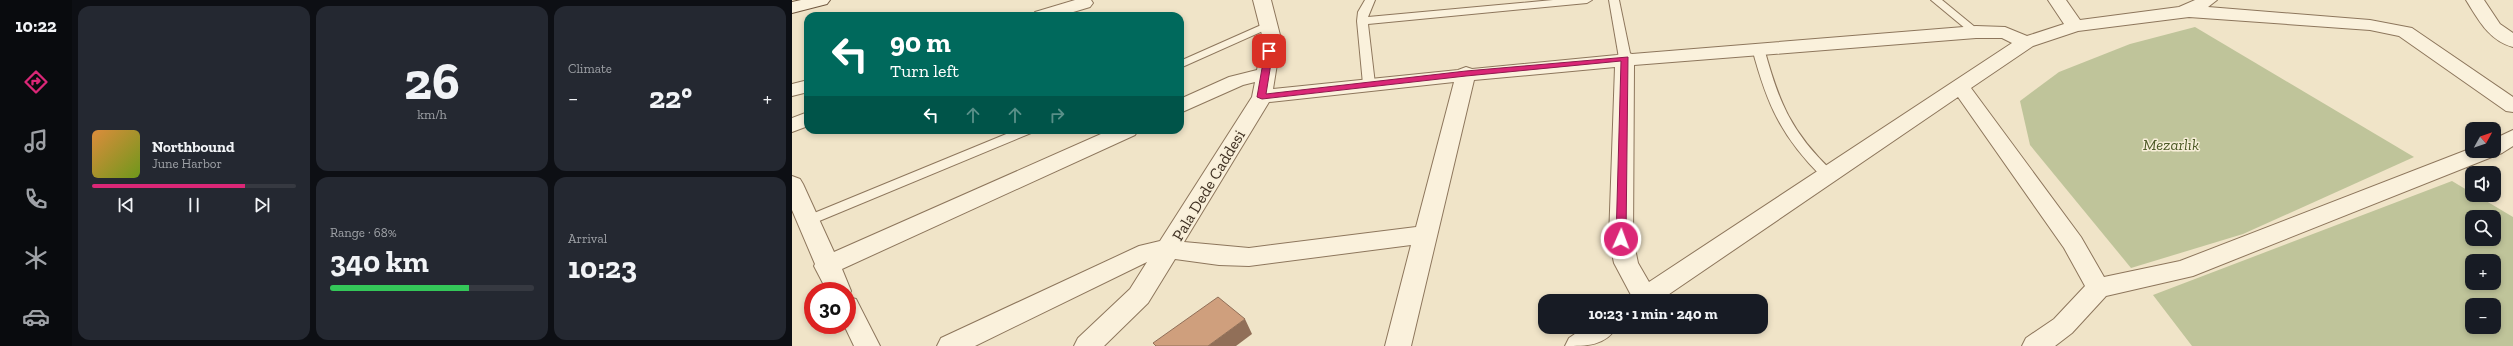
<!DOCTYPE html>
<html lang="en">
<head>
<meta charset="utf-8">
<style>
  body { margin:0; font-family:"Zilla Slab",serif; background:#242831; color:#f1f3f6; height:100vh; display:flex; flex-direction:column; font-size:15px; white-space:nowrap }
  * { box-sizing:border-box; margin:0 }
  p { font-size:13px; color:#9ea1a6 }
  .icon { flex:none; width:22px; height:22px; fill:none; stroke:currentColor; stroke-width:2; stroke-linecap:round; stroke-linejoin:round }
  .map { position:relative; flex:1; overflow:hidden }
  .drawer { display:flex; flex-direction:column; gap:6px; padding:6px; background:#0d0f14; width:720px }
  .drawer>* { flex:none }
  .hud { position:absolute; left:12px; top:12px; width:380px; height:122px; border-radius:12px; box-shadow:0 2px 6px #0003; background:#00695c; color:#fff; overflow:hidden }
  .needle { width:26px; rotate:50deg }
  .fabs { position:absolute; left:1673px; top:122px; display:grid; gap:8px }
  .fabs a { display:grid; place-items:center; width:36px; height:36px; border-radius:8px; background:#171b24; box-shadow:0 2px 6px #0003; font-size:20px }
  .speed { position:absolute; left:12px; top:282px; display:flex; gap:8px; font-size:20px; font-weight:700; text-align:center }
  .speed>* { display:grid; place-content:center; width:52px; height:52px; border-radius:50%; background:#171b24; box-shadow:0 2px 6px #0003; line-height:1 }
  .speed .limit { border:6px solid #d22; background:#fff; color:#111 }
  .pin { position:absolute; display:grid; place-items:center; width:34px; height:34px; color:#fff; margin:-17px; border-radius:8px; box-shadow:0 2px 6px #0006 }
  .me { position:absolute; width:44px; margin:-22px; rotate:2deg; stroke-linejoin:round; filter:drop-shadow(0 0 3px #0008) }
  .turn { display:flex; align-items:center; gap:14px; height:84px; padding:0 20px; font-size:18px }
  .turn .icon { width:52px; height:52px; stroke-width:2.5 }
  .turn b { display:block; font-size:28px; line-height:34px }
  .lanes { display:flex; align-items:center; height:38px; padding:0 20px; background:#0003; justify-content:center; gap:20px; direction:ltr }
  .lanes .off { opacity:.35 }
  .big { font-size:30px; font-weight:800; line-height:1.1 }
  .drawer .tile { flex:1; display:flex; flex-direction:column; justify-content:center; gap:6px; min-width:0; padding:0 14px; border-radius:12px; background:#242831 }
  .drawer .dial { align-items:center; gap:0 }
  .dial b { font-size:52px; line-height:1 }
  .song { display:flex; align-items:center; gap:12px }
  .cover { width:48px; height:48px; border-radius:6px; background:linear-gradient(135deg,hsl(30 70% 55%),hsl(80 70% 35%)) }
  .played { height:4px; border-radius:2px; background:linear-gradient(90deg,#db2777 75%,#363941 75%) }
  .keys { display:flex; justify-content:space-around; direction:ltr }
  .heat { display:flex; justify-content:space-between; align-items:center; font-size:22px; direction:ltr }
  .charge { height:6px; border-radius:3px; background:linear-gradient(90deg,#34c759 68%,#363941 0) }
  .drawer .tiles { flex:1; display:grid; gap:6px; grid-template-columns:repeat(3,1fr) }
  .tile:first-child { grid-row:span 2 }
  .trip { position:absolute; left:746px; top:294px; width:230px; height:40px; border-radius:12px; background:#171b24; box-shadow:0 2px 6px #0003; font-weight:800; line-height:40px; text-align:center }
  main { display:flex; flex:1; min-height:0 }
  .tab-bar { display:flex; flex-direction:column; width:72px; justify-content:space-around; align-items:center; background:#090b0e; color:#9ea1a6 }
  .tab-bar .icon { width:28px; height:28px }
  .tab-bar .on { color:#db2777 }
  .tab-bar b { font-size:18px; color:#f1f3f6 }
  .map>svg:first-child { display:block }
  .cemetery { fill:#bfc49a; fill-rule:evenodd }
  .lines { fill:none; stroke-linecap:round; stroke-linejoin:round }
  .lane-casing { stroke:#8d765c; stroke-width:2 }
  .street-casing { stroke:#8d765c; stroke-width:2 }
  .secondary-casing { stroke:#6f573f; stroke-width:2 }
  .lane { fill:#faf1dc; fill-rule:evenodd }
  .street { fill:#faf1dc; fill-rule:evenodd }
  .secondary { fill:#faf1dc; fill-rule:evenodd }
  .shaded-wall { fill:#916f58 }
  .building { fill:#cf9f7d; stroke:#916f58 }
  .route { fill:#db2777; stroke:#8e194d }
  .labels { text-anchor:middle; stroke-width:3; stroke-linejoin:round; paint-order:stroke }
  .park-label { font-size:16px; font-style:italic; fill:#4d5a26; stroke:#f7eed8 }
  .street-label { font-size:16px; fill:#3d2e20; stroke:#f7eed8 }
</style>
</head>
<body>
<main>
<nav class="tab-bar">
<b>10:22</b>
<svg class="icon on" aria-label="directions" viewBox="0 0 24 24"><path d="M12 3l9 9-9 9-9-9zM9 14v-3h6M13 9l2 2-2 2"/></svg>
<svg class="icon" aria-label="music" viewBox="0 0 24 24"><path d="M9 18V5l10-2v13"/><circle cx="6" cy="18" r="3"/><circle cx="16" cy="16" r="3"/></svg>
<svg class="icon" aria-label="phone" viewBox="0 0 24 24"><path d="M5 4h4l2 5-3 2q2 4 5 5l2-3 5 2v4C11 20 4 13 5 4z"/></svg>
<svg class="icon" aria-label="climate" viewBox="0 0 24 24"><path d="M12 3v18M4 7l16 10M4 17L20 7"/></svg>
<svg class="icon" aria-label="car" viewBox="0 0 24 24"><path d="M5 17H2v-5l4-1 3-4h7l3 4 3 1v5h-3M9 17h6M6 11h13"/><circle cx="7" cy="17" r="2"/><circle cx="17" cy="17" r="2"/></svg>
</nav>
<section class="drawer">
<div class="tiles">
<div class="tile">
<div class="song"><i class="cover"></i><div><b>Northbound</b><p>June Harbor</p></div></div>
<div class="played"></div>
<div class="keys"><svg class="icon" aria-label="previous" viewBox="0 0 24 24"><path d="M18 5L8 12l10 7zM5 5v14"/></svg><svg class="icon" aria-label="pause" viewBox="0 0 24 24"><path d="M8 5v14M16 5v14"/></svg><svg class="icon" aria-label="next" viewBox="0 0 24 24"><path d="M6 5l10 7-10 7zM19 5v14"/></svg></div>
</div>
<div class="tile dial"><b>26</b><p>km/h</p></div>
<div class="tile"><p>Climate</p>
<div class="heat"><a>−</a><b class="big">22°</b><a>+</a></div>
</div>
<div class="tile"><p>Range · 68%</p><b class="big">340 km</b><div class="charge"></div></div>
<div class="tile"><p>Arrival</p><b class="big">10:23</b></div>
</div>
</section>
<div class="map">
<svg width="1721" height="346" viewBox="0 0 1721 346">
  <rect width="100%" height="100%" fill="#f0e4c8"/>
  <g class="cemetery">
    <polygon points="1403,27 1622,157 1451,234 1339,268 1238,145 1228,101 1267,72 1338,44"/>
    <path d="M 1660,181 L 1680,193 L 1680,195 L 1684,195 L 1721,217 L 1721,346 L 1400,346 L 1361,295 ZM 1680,217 L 1702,217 L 1702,239 L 1680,239 ZM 1680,261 L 1702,261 L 1702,283 L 1680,283 ZM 1680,305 L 1702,305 L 1702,327 L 1680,327 Z"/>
  </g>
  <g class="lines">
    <g class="lane-casing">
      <g id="lane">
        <polygon points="573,0 583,0 576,17 761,0 800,0 795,3 576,24 583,84 577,88 571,84 565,21 566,12"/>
        <polygon points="817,0 827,0 839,58 837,60 829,60 827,58"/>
        <polygon points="1139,0 1150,0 1189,32 1188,34 1180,34"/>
        <polygon points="476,22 480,23 480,27 388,68 388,61"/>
        <path d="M 966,45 L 972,48 C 987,103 999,132 1041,172 L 1043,175 L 1041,178 L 1031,178 C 989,136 975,105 960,48 Z"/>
        <polygon points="224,130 241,130 239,133 20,224 10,224 8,221 10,218"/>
      </g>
    </g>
    <g class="street-casing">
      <g id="street">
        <polygon points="283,0 299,0 301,3 298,7 268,16 240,16 243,12"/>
        <path d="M 461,0 L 479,0 L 489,39 L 481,89 L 666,70 L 674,67 L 680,69 L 825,55 L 833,52 L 840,54 L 1184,26 L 1213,27 L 1235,36 L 1272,24 L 1256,0 L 1274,0 L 1288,20 L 1387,7 L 1403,0 L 1425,0 L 1416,7 L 1578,20 L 1620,28 L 1721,97 L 1721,112 L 1714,111 L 1607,36 L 1578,30 L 1397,17 L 1286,31 L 1241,46 L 1179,88 L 1289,237 L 1312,277 L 1388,261 L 1680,148 L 1680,151 L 1702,151 L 1702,139 L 1721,130 L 1721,146 L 1710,153 L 1401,276 L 1314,296 L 1280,333 L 1263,346 L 1230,346 L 1234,338 L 1262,319 L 1293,286 L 1272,248 L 1166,97 L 867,301 L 835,301 L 839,295 L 822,263 L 817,239 L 823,67 L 682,80 L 619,346 L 593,346 L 619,245 L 457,266 L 427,265 L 383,259 L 356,303 L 312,346 L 282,346 L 286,338 L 338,289 L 355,262 L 183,346 L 145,346 L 149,338 L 347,246 L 368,241 L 460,97 L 463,82 L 451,85 L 388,113 L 388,99 L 437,77 L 465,70 L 471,39 ZM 1184,38 L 1210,38 L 1220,43 L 857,282 L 846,263 L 841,239 L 842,65 ZM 662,82 L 624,227 L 457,248 L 392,242 L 477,102 Z"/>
        <path d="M 1674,0 L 1692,0 L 1708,24 L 1721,33 L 1721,47 C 1697,41 1686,19 1674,0 Z"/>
        <polygon points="16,80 16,92 0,96 0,84"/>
        <polygon points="16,112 16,126 0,132 0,118"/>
        <polygon points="318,130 346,130 343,135 50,269 59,291 56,297 64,299 88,346 62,346 52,325 55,325 55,291 35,291 22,266 23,264 0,210 0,176 8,179 11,184 42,252"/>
        <path d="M 793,327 L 825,327 C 813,346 795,346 773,346 L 777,338 Z"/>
      </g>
    </g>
    <g class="secondary-casing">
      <polygon id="secondary" points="9,0 38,0 35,4 0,13 0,2"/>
    </g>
    <use href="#lane" class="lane"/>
    <use href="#street" class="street"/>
    <use href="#secondary" class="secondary"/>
  </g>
  <polygon class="shaded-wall" points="453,319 460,334 444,346 416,346"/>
  <polygon class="building" points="426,297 453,319 416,346 364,346 361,343"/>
  <polygon class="route" points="477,49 481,51 474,94 674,71 836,57 834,239 829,243 824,239 829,61 674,76 470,99 465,97 473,51"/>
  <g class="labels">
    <g class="park-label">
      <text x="1379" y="150">Mezarlık</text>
    </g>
    <g class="street-label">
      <text transform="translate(416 185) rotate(-59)" y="6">Pala Dede Caddesi</text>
    </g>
  </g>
</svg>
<div class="fabs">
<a><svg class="needle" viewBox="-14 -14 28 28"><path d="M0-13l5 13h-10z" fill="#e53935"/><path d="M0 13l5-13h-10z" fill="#9ea1a6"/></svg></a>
<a><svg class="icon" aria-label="sound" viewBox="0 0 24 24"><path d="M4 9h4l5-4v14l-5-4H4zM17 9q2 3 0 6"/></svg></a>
<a><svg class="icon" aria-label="search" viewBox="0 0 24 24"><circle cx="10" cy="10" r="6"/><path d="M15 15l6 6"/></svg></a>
<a>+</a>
<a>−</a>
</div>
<div class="speed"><div class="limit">30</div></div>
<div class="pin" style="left:477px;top:51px;background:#d93025"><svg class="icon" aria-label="arrive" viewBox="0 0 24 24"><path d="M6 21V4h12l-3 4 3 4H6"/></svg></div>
<svg class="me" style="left:829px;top:239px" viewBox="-20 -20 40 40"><circle r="17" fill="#db2777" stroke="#fff" stroke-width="3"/><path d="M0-11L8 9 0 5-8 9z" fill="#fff"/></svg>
<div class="trip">10:23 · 1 min · 240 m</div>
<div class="hud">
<div class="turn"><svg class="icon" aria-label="left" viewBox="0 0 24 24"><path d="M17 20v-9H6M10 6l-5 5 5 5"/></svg><div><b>90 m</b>Turn left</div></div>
<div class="lanes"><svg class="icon" aria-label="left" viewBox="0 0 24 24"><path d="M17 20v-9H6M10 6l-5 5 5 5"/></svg><svg class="icon off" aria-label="ahead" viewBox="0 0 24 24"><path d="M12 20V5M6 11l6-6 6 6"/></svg><svg class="icon off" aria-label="ahead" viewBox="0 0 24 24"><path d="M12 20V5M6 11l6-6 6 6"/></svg><svg class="icon off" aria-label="right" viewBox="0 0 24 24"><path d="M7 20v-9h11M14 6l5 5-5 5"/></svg></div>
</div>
</div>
</main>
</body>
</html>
